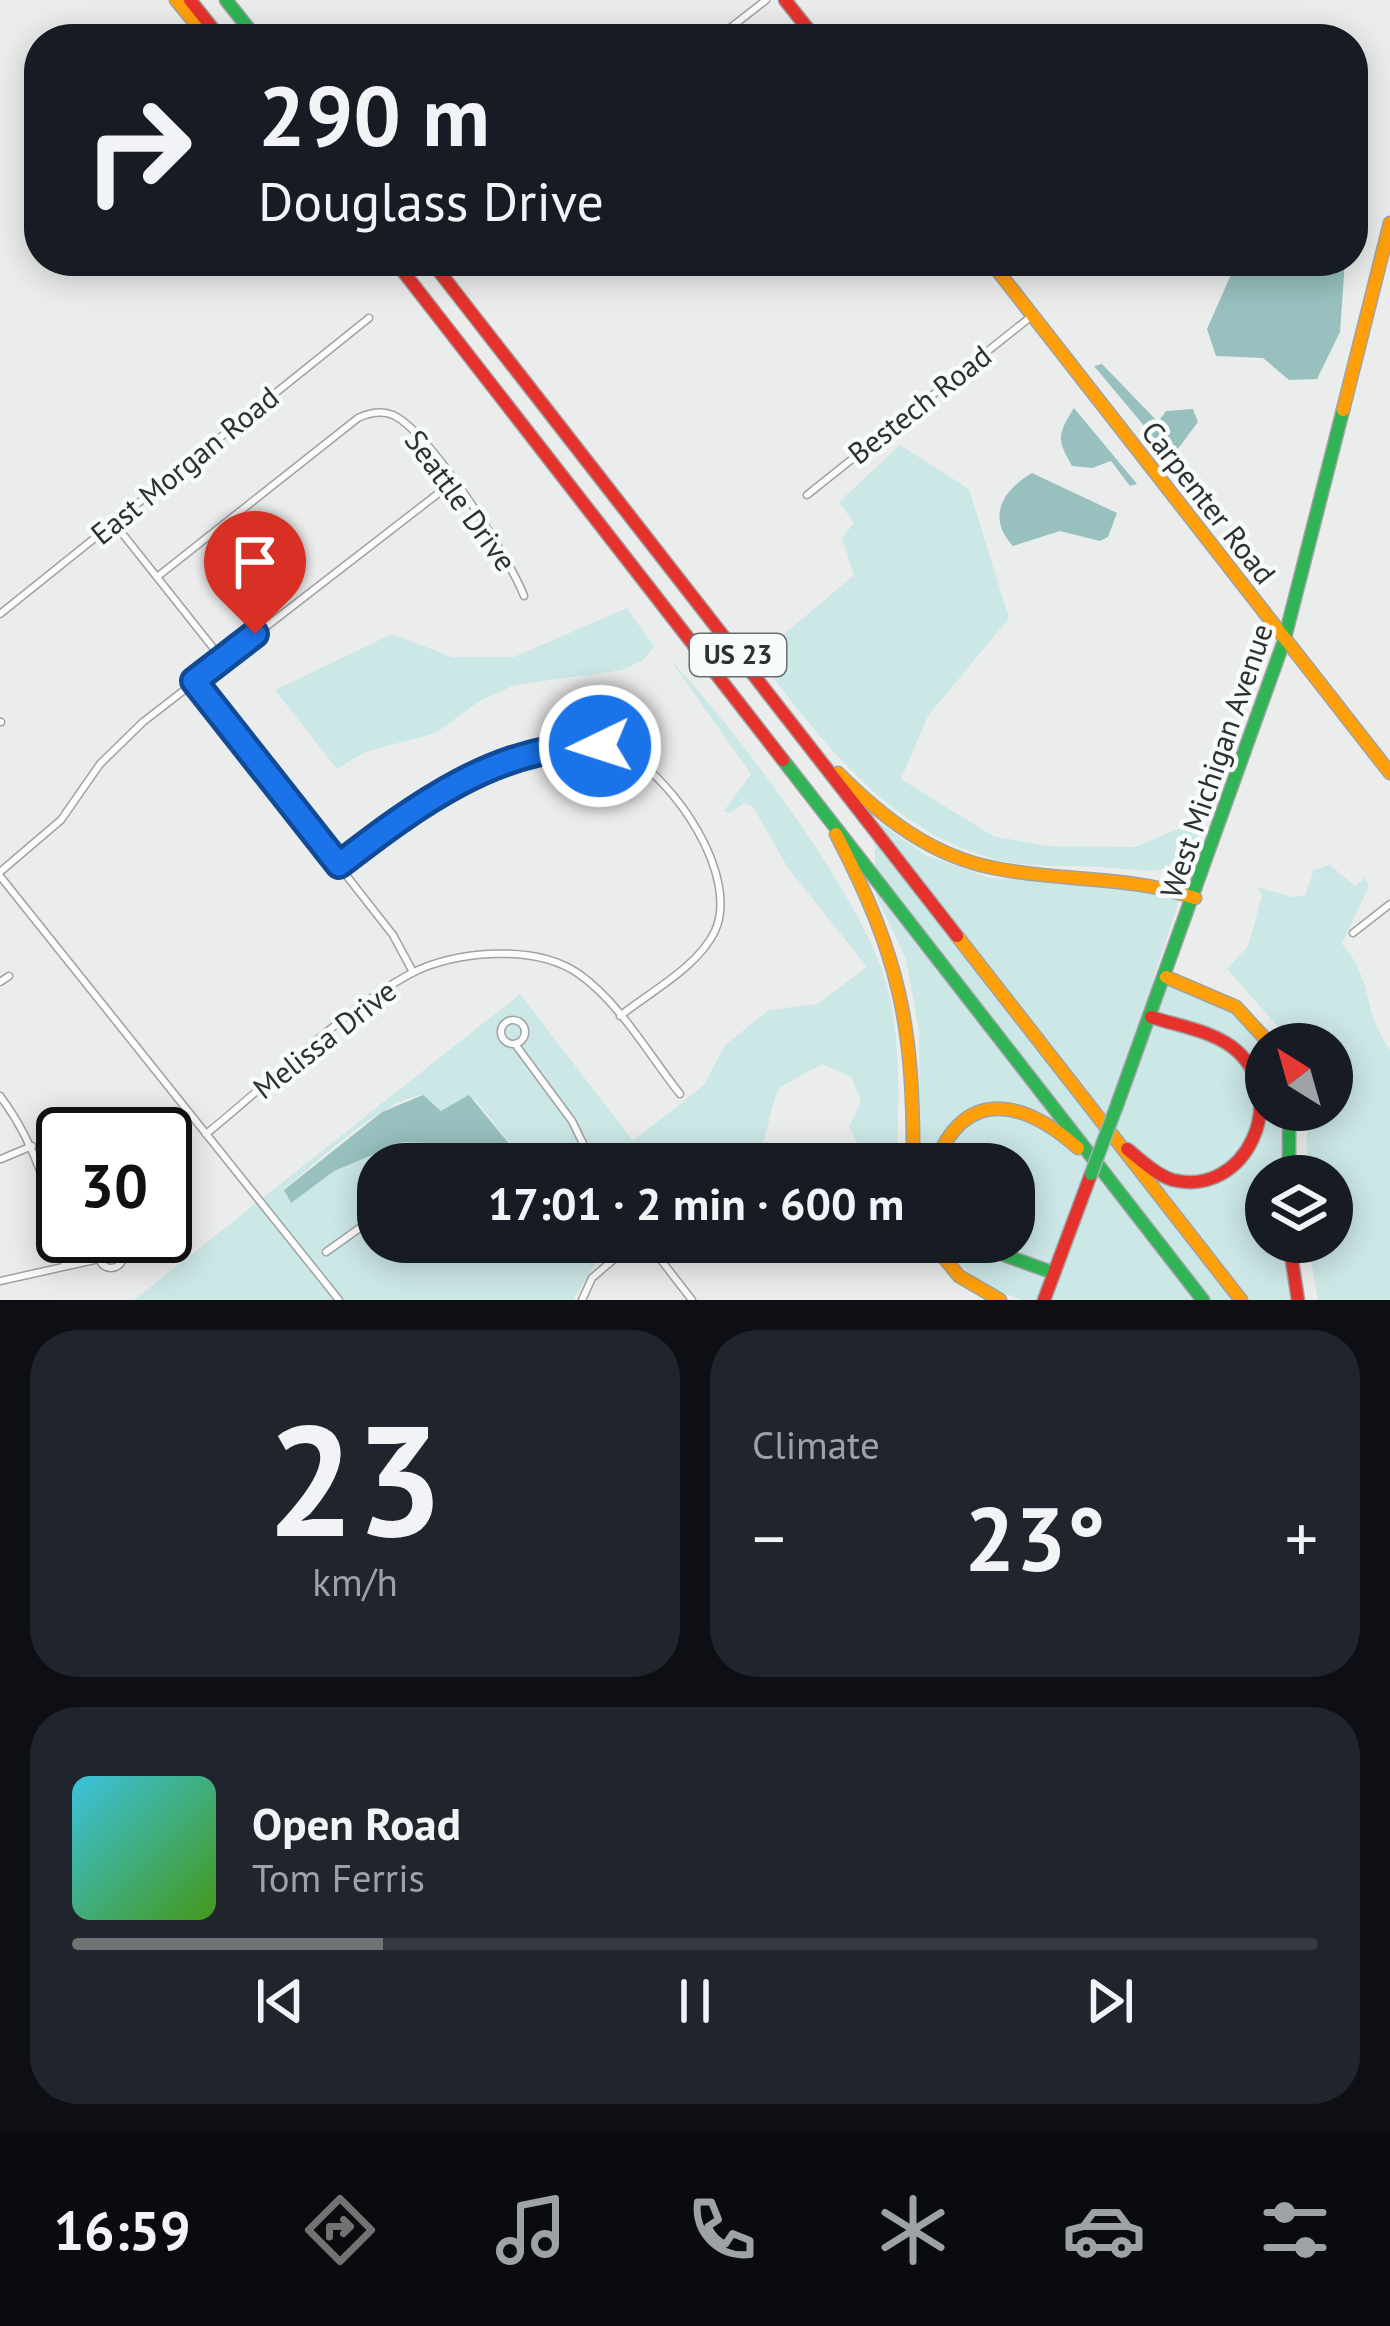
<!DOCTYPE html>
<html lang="en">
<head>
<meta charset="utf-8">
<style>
  body { margin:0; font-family:"PT Sans",sans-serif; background:#20242c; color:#f1f3f6; height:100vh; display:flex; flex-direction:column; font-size:45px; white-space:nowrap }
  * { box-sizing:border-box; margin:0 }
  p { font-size:39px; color:#9ea1a6 }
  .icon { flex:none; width:66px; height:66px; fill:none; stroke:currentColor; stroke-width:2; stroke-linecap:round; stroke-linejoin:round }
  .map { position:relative; height:1300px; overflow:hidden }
  .details { display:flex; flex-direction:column; gap:30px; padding:30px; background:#0d0f14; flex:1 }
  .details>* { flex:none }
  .banner { position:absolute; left:24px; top:24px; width:1344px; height:252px; border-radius:48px; box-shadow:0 6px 30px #0003; background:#171b24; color:#f1f3f6; overflow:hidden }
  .needle { width:78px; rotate:323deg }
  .tools { position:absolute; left:1245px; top:1023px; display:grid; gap:24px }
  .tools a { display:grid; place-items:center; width:108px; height:108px; border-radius:50%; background:#171b24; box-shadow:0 6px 30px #0003; font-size:60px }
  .speed { position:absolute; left:36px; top:1107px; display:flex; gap:24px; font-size:60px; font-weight:700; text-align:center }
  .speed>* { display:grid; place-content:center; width:156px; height:156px; border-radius:50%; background:#171b24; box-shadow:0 6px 30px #0003; line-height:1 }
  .speed .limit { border:6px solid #111; border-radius:18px; background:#fff; color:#111 }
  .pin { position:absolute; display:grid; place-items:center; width:102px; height:102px; color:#fff; margin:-123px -51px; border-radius:50% 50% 50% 0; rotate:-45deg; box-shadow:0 0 12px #0007 }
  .pin .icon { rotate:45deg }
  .me { position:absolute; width:132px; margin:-66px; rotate:266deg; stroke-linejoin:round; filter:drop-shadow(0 0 9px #0008) }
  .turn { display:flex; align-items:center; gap:42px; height:252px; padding:0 36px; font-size:54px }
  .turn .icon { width:156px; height:156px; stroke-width:2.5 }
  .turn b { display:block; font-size:84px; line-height:102px }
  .big { font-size:90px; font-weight:700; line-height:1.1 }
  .details .card { flex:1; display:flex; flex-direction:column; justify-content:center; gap:18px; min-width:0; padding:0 42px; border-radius:48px; background:#20242c }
  .details .dial { align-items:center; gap:0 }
  .dial b { font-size:156px; line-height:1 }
  .song { display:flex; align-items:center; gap:36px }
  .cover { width:144px; height:144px; border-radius:18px; background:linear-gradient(135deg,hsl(190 70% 55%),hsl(100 70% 35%)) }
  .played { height:12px; border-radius:6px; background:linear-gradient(90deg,#717272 25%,#363941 25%) }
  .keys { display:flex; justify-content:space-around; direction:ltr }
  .heat { display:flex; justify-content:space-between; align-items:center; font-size:66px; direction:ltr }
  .details .tiles { flex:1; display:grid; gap:30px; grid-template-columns:1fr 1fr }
  .card:last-child { grid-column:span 2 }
  .trip { position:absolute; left:357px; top:1143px; width:678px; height:120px; border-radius:48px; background:#171b24; box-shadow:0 6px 30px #0003; font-weight:700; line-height:120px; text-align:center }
  .tabs { display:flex; height:192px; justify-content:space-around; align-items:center; background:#090b0e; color:#9ea1a6 }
  .tabs .icon { width:84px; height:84px }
  .tabs .active { color:#717272 }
  .tabs b { font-size:54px; color:#f1f3f6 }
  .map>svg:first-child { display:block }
  .green { fill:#cbe7e6 }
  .water { fill:#97c0be }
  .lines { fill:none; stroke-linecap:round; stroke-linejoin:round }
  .street-casing { stroke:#a0a2a2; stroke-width:9 }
  .fast-casing { stroke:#a0a2a2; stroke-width:15 }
  .slow-casing { stroke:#a0a2a2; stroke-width:15 }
  .jam-casing { stroke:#a0a2a2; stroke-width:15 }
  .street { stroke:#fcfcfc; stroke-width:6 }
  .fast { stroke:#30b455; stroke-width:12 }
  .slow { stroke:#ff9f0a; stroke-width:12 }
  .jam { stroke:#e5322d; stroke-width:12 }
  .fast-bridge-casing { stroke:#a0b3b3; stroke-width:15; stroke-linecap:butt }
  .fast-bridge { stroke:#30b455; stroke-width:12 }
  .route-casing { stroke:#114b97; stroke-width:30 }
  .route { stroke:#1a73e8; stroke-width:21 }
  .labels { text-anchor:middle; stroke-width:9; stroke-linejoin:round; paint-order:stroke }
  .shield { fill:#f7fbfb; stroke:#6b6d6d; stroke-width:3 }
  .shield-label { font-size:27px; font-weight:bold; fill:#2f3030 }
  .street-label { font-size:30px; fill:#2f3030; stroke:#f7fbfb }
</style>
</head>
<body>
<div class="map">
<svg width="1390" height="1300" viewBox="0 0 1390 1300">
  <rect width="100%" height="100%" fill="#ebeded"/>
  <g class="green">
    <path d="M 900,445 L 969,489 L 1009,618 L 928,716 L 901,779 L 993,836 L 1045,846 L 1135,847 L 1207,817 C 1178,883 1165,871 1099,867 C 1066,865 1029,868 998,860 C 887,831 824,743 757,657 L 854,575 L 842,538 L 854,523 L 839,502 Z"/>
    <polygon points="627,608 654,647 642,661 622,670 515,685 479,701 436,733 365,752 337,769 275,690 392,634 452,657 514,657"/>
    <path d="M 669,658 C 733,726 867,901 888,989 C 902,1047 898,1105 897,1164 L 868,1164 L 849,1127 L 861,1101 L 851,1077 L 822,1064 L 779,1088 C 767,1115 769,1143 750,1164 L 526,1164 L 475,1099 L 441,1111 L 423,1095 C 382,1099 317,1163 284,1189 L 291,1202 L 334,1171 L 403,1142 L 469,1145 L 492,1164 L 378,1164 L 378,1242 L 620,1242 L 597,1261 L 573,1300 L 134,1300 L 520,994 L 633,1141 L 704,1085 L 725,1045 L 769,1010 L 817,1004 L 867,967 L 788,868 L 753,807 L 744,803 L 730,813 L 724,811 L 751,774 Z"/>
    <path d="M 874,819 L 925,855 L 990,878 L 1123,881 L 1180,898 L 1153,980 C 1188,993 1254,1009 1265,1051 C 1270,1068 1266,1092 1266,1110 L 1280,1110 L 1282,1176 L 1266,1176 L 1266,1242 L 1282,1242 L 1290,1300 L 1022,1300 L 987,1287 L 940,1248 L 938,1242 L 1014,1242 L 1014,1164 L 920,1164 L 919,1031 L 906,959 L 876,895 Z"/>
    <path d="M 1330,865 L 1355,886 L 1365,878 L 1369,886 L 1342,944 C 1375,982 1360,1007 1390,1050 L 1390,1300 L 1318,1300 L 1308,1242 L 1332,1242 L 1332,1176 L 1307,1176 L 1307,1110 L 1332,1110 L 1332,1044 L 1293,1044 L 1227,969 L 1248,946 L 1262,896 L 1257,887 L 1292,897 L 1305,895 L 1314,870 Z"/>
  </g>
  <g class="water">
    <polygon points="1237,261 1345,261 1340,332 1317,379 1289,380 1263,358 1216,356 1207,329"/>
    <polygon points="1102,364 1158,422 1166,411 1193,409 1198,422 1171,458 1094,366"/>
    <path d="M 1074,408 L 1137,484 L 1130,486 L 1111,461 L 1092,468 L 1072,466 C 1057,439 1057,435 1074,408 Z"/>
    <path d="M 1032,473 L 1117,513 L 1108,537 L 1100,541 L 1060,531 L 1013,546 C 986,517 1003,490 1032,473 Z"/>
    <polygon points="423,1095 441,1111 469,1095 526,1164 492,1164 469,1145 403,1142 334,1171 291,1203 284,1190 382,1112"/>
  </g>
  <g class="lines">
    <g class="street-casing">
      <g id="street">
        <polyline points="716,39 766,0"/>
        <polyline points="807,495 1033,315"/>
        <polyline points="114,523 222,659"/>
        <path d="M 157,577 L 358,418 C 369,413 381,410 393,415 C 430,432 509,557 524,596"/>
        <polyline points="0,614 369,318"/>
        <polyline points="194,681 393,935 413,972"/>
        <polyline points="0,722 1,722"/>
        <path d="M 339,865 C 403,815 479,755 563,745 C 583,743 608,745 626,754 C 674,779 740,876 715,931 C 698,967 650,992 620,1016"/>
        <polyline points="0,872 61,820 100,764 143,722 453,482"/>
        <polyline points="0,876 339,1300"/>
        <polyline points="1353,933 1390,904"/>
        <polyline points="0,982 9,976"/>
        <circle cx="513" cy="1032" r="12"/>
        <polyline points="515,1044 572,1121 593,1164"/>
        <path d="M 0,1096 C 38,1146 53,1205 65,1266"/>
        <path d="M 206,1134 C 267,1085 342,1011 410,974 C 455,950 536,944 579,974 C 620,1003 649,1055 680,1094"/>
        <polyline points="1,1159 32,1146"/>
        <polyline points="647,1242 692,1300"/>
        <circle cx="111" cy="1256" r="12"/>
        <polyline points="326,1252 378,1215"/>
        <polyline points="0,1281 99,1259"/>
        <polyline points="582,1300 592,1278 634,1242"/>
      </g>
    </g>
    <g class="fast-casing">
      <g id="fast">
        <polyline points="226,0 257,39"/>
        <polyline points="783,760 1203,1300"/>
        <polyline points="1116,1108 1284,641 1343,410"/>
        <polyline points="1289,1110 1289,1176"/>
        <polyline points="968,1242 1054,1273"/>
      </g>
    </g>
    <g class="slow-casing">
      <g id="slow">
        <polyline points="176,0 208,39"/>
        <polyline points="990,261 1390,773"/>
        <polyline points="1343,410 1390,223"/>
        <path d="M 838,773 C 882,817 931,856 994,868 C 1062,882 1128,875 1195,898"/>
        <path d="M 836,834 C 900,957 914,1026 913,1164"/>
        <polyline points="957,936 1241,1300"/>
        <polyline points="1166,977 1236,1007 1270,1044"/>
        <path d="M 935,1164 C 966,1084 1026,1102 1078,1148"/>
        <polyline points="931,1242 959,1276 1000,1300"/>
      </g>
    </g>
    <g class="jam-casing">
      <g id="jam">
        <polyline points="190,0 221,39"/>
        <polyline points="785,0 816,39"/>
        <polyline points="395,261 783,760"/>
        <polyline points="431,261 957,936"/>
        <path d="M 1127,1149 C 1141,1160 1156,1175 1173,1180 C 1246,1198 1290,1098 1237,1051 C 1215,1031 1178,1026 1151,1017"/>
        <polyline points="1289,1242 1298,1300"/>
        <polyline points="1044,1300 1091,1174"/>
      </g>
    </g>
    <use href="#street" class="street"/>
    <use href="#fast" class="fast"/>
    <use href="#slow" class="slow"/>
    <use href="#jam" class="jam"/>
    <g class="fast-bridge-casing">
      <polyline id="fast-bridge" points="1091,1174 1116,1108"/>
    </g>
    <use href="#fast-bridge" class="fast-bridge"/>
  </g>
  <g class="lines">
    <g class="route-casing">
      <path id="route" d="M 255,634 L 194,681 L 339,865 C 415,806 500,743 600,746"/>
    </g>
    <use href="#route" class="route"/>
  </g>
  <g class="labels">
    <rect class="shield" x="690" y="634" width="96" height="42" rx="9"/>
    <g class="shield-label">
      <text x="738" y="664">US 23</text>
    </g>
    <g class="street-label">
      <text transform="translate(920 405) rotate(-38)" y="10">Bestech Road</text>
      <text transform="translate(185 466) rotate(-39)" y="10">East Morgan Road</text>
      <text transform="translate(460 501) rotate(54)" y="10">Seattle Drive</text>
      <text transform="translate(1208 503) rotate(52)" y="10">Carpenter Road</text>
      <text transform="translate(1217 761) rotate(-71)" y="10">West Michigan Avenue</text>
      <text transform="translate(325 1040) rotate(-38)" y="10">Melissa Drive</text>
    </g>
  </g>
</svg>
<div class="tools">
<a><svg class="needle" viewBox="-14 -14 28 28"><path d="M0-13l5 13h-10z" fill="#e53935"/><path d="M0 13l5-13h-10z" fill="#9ea1a6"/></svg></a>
<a><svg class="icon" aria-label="layers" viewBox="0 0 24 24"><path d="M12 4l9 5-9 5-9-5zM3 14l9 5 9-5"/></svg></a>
</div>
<div class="speed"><div class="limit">30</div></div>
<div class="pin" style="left:255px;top:634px;background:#d93025"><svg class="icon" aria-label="arrive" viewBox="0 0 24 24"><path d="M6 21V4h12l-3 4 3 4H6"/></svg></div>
<svg class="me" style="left:600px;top:746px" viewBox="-20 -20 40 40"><circle r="17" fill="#1a73e8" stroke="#fff" stroke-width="3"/><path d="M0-11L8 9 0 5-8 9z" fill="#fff"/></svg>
<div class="trip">17:01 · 2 min · 600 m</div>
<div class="banner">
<div class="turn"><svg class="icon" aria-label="right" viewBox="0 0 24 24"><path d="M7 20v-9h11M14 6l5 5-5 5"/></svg><div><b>290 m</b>Douglass Drive</div></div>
</div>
</div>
<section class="details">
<div class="tiles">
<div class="card dial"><b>23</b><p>km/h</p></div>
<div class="card"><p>Climate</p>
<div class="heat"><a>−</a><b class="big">23°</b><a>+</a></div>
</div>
<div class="card">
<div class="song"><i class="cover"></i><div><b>Open Road</b><p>Tom Ferris</p></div></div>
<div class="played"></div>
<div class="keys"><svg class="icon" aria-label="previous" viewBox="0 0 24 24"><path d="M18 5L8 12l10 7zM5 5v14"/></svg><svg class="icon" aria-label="pause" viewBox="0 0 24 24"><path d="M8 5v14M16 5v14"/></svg><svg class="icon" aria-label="next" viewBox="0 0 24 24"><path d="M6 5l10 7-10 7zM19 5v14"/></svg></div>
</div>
</div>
</section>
<nav class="tabs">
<b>16:59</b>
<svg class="icon active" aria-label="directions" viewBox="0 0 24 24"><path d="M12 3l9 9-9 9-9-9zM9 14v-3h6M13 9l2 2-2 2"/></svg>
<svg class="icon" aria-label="music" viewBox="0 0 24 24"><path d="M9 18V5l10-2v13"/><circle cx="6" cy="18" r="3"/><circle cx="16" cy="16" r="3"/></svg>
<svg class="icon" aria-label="phone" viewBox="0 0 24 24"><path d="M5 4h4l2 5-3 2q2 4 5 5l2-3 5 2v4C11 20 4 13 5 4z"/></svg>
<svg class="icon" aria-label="climate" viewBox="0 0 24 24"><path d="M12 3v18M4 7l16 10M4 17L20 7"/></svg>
<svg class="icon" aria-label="car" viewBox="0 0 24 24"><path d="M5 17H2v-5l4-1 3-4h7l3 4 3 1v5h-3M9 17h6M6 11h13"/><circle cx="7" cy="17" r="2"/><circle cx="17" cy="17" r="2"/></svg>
<svg class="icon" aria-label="filters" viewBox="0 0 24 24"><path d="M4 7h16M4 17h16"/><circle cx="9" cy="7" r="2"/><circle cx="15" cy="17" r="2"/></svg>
</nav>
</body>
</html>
